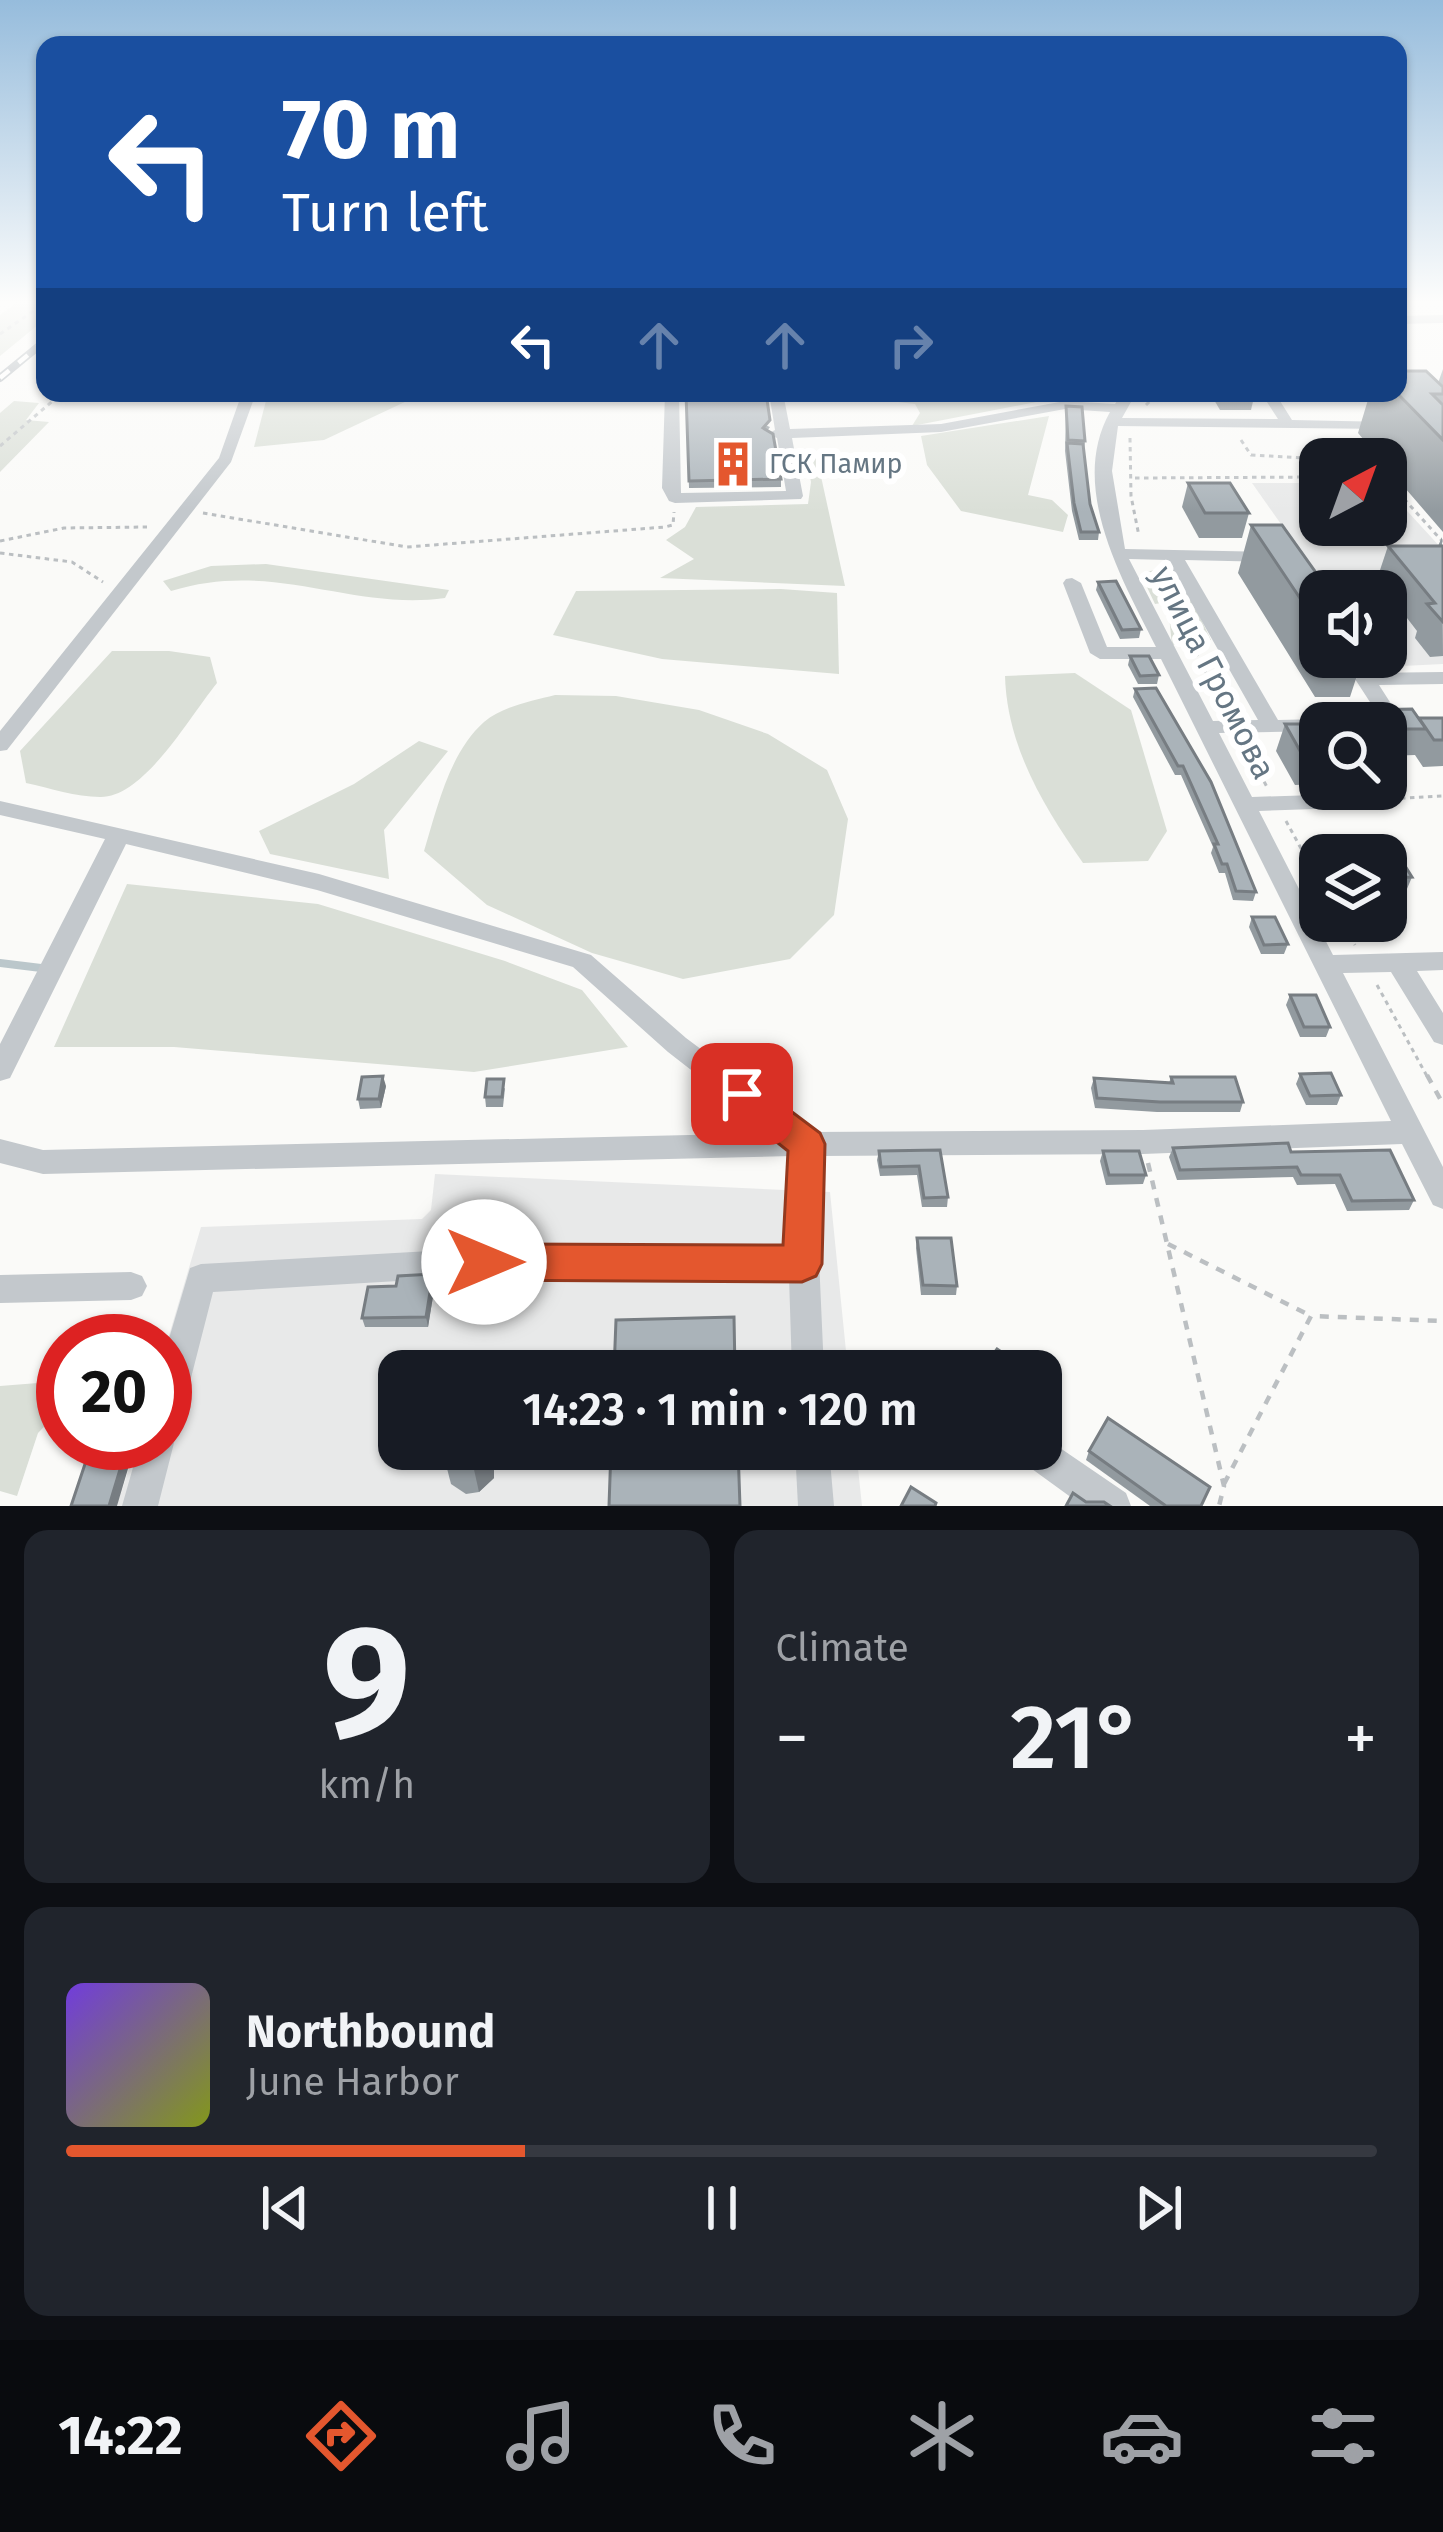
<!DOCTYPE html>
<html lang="en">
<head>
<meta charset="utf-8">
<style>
  body { margin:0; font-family:"Fira Sans",sans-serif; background:#20242c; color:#f1f3f6; height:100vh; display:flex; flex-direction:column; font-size:45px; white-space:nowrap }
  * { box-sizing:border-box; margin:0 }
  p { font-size:39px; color:#9ea1a6 }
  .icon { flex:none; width:66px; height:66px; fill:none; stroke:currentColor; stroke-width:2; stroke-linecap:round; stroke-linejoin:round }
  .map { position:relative; height:1506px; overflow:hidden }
  .side { display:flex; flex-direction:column; gap:24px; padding:24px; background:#0d0f14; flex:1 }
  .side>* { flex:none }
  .banner { position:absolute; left:36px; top:36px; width:1371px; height:366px; border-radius:24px; box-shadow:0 3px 9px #0004; background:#1a4fa0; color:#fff; overflow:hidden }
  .needle { width:78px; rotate:41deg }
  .fabs { position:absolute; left:1299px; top:438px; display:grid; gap:24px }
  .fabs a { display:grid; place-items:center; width:108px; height:108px; border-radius:24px; background:#171b24; box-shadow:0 3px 9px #0004; font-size:60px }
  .speed { position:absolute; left:36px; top:1314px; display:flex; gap:24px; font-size:60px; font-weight:700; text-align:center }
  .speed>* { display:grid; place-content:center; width:156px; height:156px; border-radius:50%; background:#171b24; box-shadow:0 3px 9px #0004; line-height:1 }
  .speed .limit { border:18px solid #d22; background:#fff; color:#111 }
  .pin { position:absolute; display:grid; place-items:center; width:102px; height:102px; color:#fff; margin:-51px; border-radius:24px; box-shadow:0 6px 18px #0006 }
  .me { position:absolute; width:132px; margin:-66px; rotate:90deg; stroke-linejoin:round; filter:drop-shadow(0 0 9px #0008) }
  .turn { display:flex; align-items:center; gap:42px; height:252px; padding:0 48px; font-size:54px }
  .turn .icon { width:156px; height:156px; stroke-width:2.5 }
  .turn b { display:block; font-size:84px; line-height:102px }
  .lanes { display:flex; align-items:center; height:114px; padding:0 48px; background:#0003; justify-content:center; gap:60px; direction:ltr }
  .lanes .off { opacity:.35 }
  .big { font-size:90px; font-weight:600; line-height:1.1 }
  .side .tile { flex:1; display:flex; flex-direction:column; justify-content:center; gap:18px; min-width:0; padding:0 42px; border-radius:24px; background:#20242c }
  .side .dial { align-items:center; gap:0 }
  .dial b { font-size:156px; line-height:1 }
  .song { display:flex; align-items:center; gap:36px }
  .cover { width:144px; height:144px; border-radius:18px; background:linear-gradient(135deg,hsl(260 70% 55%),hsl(70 70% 35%)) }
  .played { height:12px; border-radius:6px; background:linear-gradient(90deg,#e4572e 35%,#363941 35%) }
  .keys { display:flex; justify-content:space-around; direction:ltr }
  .heat { display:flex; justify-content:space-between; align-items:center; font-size:66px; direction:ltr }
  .side .tiles { flex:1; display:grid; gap:24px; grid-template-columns:1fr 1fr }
  .tile:last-child { grid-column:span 2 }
  .trip { position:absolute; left:378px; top:1350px; width:684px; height:120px; border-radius:24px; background:#171b24; box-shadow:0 3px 9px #0004; font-weight:600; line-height:120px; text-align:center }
  .tabs { display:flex; height:192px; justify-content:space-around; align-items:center; background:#090b0e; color:#9ea1a6 }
  .tabs .icon { width:84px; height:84px }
  .tabs .on { color:#e4572e }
  .tabs b { font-size:54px; color:#f1f3f6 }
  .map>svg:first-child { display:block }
  .built { fill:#e8e9e9 }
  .green { fill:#dadfd7 }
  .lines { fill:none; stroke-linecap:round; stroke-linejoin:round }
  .stream { stroke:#bbc7cb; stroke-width:8 }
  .path-far1 { stroke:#bbbfc2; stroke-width:3; stroke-dasharray:4.5 4.5; stroke-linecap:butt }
  .path { stroke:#bbbfc2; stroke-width:4.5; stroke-dasharray:9 9; stroke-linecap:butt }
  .minor { fill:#c3c8cc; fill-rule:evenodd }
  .rail-casing { stroke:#a2aab0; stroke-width:8 }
  .rail { stroke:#fff; stroke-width:4.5; stroke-dasharray:12; stroke-linecap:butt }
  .wall { fill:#929a9f }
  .shaded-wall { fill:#777d82 }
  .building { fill:#aab3b9; stroke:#777d82; stroke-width:3 }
  .route { fill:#e4572e; stroke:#94391e; stroke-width:3 }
  .labels { text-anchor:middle; stroke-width:12; stroke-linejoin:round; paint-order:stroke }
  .far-poi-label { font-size:27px; fill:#657683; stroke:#fff; text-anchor:start }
  .street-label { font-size:33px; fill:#657683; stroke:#fff }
</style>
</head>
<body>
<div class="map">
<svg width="1443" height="1506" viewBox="0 0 1443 1506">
  <rect width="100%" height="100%" fill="#fafaf8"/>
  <g class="built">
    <polygon points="1252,483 1320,483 1320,525 1386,525 1386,488 1443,550 1443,664 1382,667 1375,657 1386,657 1386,591 1328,591"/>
    <polygon points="435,1174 830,1192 848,1371 399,1371 399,1449 856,1449 862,1506 117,1506 137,1443 165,1443 165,1349 201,1227 422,1219 431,1210"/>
  </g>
  <g class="green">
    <polygon points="19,301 45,301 45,319 0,356 0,315"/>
    <polygon points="268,393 424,393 324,440 254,447"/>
    <polygon points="881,393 943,398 940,393 1059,393 1057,398 912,426 920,413 915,404 889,401"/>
    <polygon points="14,401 39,403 26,420 49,422 0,472 0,413"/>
    <polygon points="1049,416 1028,495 1052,500 1068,515 1063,532 961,511 927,465 921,436"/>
    <polygon points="815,449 845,586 660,578 694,559 666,540 685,527 696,507 808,504 811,482 805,453"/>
    <path d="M 266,564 L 449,590 L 445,598 C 350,611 273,559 171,591 L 163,581 L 211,566 Z"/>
    <polygon points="1165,568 1181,577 1211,640 1172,645 1169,616 1179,600 1155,604 1145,583 1145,572"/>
    <polygon points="781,589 837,593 839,674 662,659 553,635 576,591"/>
    <path d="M 112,651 L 169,651 L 210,657 L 217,683 C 190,716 144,798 100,797 C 76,797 50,788 26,783 L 20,751 Z"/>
    <path d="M 1075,673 L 1131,710 L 1167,831 L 1148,861 L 1083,863 C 1044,807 1007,747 1005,676 Z"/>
    <path d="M 555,695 L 616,696 L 699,710 L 768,734 L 827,770 L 848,819 L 834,915 L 790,959 L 683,979 L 592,953 L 487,905 L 424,851 C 437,809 449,753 484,722 C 503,706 532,701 555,695 Z"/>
    <polygon points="419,741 448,751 384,830 389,879 270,854 259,831 354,784"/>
    <polygon points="127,884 318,904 505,961 582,990 628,1047 474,1072 174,1047 54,1047"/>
    <polygon points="63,1381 63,1407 38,1433 17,1496 0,1491 0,1386"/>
  </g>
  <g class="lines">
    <polyline class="stream" points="0,963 41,968"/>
    <g class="path-far1">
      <polyline points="0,334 45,303"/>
      <polyline points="1146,405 1158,393"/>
      <polyline points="1130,438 1131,496 1139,536"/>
      <polyline points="1241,440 1251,455 1326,459"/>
      <polyline points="0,446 62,393"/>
      <polyline points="1135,478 1320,477"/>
      <polyline points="1386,479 1443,542"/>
      <polyline points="203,513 407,547 665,527 673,525 674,512"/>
      <polyline points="0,541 64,528 147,527"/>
      <polyline points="0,553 72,562 103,582"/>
      <polyline points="1153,573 1224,707"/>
      <polyline points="1243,742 1267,787"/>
      <polyline points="1365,800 1443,796"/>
      <polyline points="1286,821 1320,883"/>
      <polyline points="1341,921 1355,945"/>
      <polyline points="1377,985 1428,1078"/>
    </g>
    <g class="path">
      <polyline points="1427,1075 1443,1104"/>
      <polyline points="1148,1163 1224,1486 1219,1506"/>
      <polyline points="1168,1244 1309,1315"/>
      <polyline points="1224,1484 1311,1316 1443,1321"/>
    </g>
    <g class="minor">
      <polygon points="1443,315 1443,323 1398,324 1398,316"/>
      <polygon points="242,393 256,393 231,462 7,750 0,751 0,731 219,458"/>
      <path d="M 665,393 L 679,393 L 681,493 L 786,491 L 777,438 L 767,434 L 775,430 L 769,393 L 783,393 L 790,429 L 941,424 L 1065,401 L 1115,404 L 1122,393 L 1136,393 L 1122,418 L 1278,419 L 1261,393 L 1275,393 L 1292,420 L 1391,422 L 1393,425 L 1386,429 L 1118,426 L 1112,471 L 1125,549 L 1272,552 L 1281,557 L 1272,562 L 1185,560 L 1278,720 L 1320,719 L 1329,723 L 1320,723 L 1320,731 L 1219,733 L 1252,797 L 1345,794 L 1356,801 L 1345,808 L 1259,811 L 1333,955 L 1443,952 L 1443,970 L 1417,971 L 1443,1013 L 1443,1045 L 1434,1042 L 1391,972 L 1343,973 L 1443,1167 L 1443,1209 L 1433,1205 L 1402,1144 L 1143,1154 L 820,1156 L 816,1191 L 824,1371 L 792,1371 L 789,1277 L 483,1276 L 213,1292 L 182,1413 L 177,1425 L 166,1429 L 174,1443 L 158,1506 L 122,1506 L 140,1443 L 165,1443 L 165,1352 L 190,1268 L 201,1264 L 483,1248 L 788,1249 L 786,1191 L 791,1156 L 43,1174 L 0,1163 L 0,1139 L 43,1150 L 772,1133 L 668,1052 L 573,967 L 317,890 L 126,844 L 10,1078 L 0,1081 L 0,1044 L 105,839 L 0,815 L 0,801 L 319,874 L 591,955 L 686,1038 L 812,1132 L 1143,1130 L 1391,1121 L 1161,659 L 1100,659 L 1090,653 L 1063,583 L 1066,579 L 1072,578 L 1081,583 L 1107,647 L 1156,647 C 1122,579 1068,487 1110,412 L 1065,409 L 941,432 L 792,438 L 803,496 L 801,499 L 675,503 L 669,501 L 662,488 ZM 1129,559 L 1167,560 L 1258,720 L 1213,721 Z"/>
      <polygon points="1443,672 1443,684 1379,685 1404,724 1401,728 1386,730 1386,723 1376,723 1381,719 1355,679 1365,673"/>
      <polygon points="131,1272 142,1276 147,1286 142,1296 131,1300 0,1303 0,1275"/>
      <polygon points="1041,1435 1126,1493 1131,1506 1083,1506 1021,1461 1016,1449 1041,1449"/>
      <polygon points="795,1449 829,1449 834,1506 798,1506"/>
    </g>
    <g class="rail-casing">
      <polyline id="rail" points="0,378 45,341"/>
    </g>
    <use href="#rail" class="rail"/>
  </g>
  <g class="wall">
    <polygon points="1443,369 1443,532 1386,466 1386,459 1380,459 1358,433 1370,393 1398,393 1438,383"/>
    <polygon points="686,393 770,427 767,431 781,479 781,487 689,488"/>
    <polygon points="1210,393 1255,393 1251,410 1220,410"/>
    <polygon points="1066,406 1085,441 1084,449 1090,504 1099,532 1098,540 1079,540 1072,511 1065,451"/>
    <polygon points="1188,483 1249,513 1242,538 1199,538 1182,507"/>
    <polygon points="1251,525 1320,591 1320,657 1363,657 1350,697 1315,697 1238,573"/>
    <polygon points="1442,537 1443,656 1430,657 1415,638 1417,631 1377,579 1388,546 1438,546"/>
    <polygon points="1098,582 1141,629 1139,638 1120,639 1096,590"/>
    <polygon points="1130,656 1159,675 1157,684 1138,684 1128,665"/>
    <polygon points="1156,688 1256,892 1253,901 1233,900 1225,873 1219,873 1211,853 1213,847 1181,775 1175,775 1133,697 1135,689"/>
    <polygon points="1322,711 1419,719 1443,718 1443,766 1423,767 1415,755 1386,756 1386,723 1320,723 1320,784 1295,785 1276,751 1285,724 1318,724"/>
    <polygon points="1390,842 1412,877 1404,896 1386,896 1386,855 1340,855 1344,843"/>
    <polygon points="1252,917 1288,944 1284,954 1261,954 1249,927"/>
    <polygon points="1290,995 1330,1027 1326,1037 1300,1037 1286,1005"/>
    <polygon points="1300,1074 1341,1095 1337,1105 1306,1105 1296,1084"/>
    <polygon points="1171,1077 1243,1102 1240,1112 1157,1112 1095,1108 1091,1088 1094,1078 1169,1083"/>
    <polygon points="386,1086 381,1108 360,1109 358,1099"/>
    <polygon points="505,1088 503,1107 486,1107 485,1097"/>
    <polygon points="1173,1148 1291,1152 1414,1200 1409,1210 1347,1211 1335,1184 1297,1185 1293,1177 1177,1180 1169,1157"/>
    <polygon points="940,1150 948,1197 947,1207 922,1207 917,1175 880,1176 877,1160 879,1151"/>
    <polygon points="1103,1151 1146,1175 1143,1184 1106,1185 1100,1161"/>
    <polygon points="917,1238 957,1286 956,1295 921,1295 916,1248"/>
    <polygon points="435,1284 428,1327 365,1327 362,1318 396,1286"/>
    <polygon points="442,1449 493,1449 494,1478 479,1492 466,1494 451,1484"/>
    <polygon points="1089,1451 1201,1506 1150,1506 1086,1460"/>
  </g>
  <g class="shaded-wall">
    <polygon points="383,1076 386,1086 381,1108 379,1099"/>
    <polygon points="433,1274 435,1284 428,1327 426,1317"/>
    <polygon points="128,1443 133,1443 135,1445 117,1506 109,1506"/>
    <polygon points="479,1449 493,1449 494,1454 494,1478 479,1492 471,1456"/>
  </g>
  <g class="building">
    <polygon points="1398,371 1426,371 1443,387 1443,394 1432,394 1443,405 1443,440 1397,393"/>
    <polygon points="686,393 766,393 770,420 763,428 773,434 781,479 689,481"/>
    <polygon points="1066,406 1082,407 1085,441 1068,440"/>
    <polygon points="1067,443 1083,444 1090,504 1099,532 1081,532 1074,503"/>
    <polygon points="1188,483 1230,483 1249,513 1205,513"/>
    <polygon points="1251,525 1282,525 1329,591 1320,591 1320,628"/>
    <polygon points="1388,546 1443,546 1443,622 1427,604 1435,603"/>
    <polygon points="1116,581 1141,629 1122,630 1098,582"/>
    <polygon points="1130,656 1149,656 1159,675 1140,676"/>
    <polygon points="1156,688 1211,782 1256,892 1236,891 1227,864 1222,864 1214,844 1218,844 1183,766 1178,766 1135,689"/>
    <polygon points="1412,709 1426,729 1386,729 1386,723 1330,723 1322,711"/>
    <polygon points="1419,718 1443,718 1443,740 1434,740"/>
    <polygon points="1285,724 1320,724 1320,757 1304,758"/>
    <polygon points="1390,842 1412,877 1386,878 1386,855 1351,855 1344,843"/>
    <polygon points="1252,917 1275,917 1288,944 1264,945"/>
    <polygon points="1290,995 1316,995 1330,1027 1304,1027"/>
    <polygon points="1331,1073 1341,1095 1310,1096 1300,1074"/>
    <polygon points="383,1076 379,1099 358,1099 362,1077"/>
    <polygon points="1171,1077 1235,1077 1243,1102 1160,1102 1097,1098 1094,1078 1173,1083"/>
    <polygon points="487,1079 504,1079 502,1097 485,1097"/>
    <polygon points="1288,1143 1291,1152 1390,1150 1414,1200 1352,1201 1340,1175 1301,1175 1297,1167 1180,1170 1173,1148"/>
    <polygon points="940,1150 948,1197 924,1198 919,1166 881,1167 879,1151"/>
    <polygon points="1103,1151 1139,1151 1146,1175 1109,1175"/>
    <polygon points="917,1238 951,1238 957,1286 923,1285"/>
    <polygon points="433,1274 426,1317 362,1318 368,1287 396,1286 398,1276"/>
    <polygon points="734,1317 735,1371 614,1371 616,1320"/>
    <polygon points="997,1349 1029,1371 981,1371"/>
    <polygon points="1041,1380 1052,1388 1041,1405"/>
    <polygon points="1108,1418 1210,1487 1201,1506 1166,1506 1089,1451"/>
    <polygon points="92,1443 128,1443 109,1506 71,1506"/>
    <polygon points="443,1449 479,1449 471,1456 457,1458"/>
    <polygon points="611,1449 738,1449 740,1506 609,1506"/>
    <polygon points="911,1487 936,1503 935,1506 901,1506"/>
    <polygon points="1073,1493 1086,1502 1104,1502 1110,1506 1066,1506"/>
  </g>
  <linearGradient id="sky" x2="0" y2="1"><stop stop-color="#96bcdc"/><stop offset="0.59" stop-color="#fdfdfc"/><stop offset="1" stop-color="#fdfdfc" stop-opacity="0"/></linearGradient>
  <rect width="1443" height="512" fill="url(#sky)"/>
  <polygon class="route" points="742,1080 755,1084 820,1133 825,1144 822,1264 816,1276 802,1282 484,1280 469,1275 464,1262 469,1249 484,1244 783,1245 788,1151 730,1105 724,1094 730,1084"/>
  <defs>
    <g id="building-bare" transform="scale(3.6)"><path d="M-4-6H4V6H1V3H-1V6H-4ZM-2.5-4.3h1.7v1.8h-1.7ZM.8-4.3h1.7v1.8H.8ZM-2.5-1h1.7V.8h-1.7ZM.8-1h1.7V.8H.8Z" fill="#e4572e" stroke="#fff" stroke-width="2.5" paint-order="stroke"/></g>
  </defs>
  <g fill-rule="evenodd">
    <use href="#building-bare" x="733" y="464"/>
  </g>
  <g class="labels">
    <g class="far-poi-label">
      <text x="769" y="473">ГСК Памир</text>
    </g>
    <g class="street-label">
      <text transform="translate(1214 672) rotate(63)" y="12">улица Громова</text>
    </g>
  </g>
</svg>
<div class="fabs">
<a><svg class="needle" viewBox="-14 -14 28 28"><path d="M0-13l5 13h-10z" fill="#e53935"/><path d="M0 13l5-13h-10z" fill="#9ea1a6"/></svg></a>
<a><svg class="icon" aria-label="sound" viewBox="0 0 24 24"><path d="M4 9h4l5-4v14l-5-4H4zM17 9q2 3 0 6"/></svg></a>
<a><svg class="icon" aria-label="search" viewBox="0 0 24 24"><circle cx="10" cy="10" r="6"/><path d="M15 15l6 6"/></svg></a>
<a><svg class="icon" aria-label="layers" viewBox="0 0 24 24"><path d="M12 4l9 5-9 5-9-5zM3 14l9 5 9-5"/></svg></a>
</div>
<div class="speed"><div class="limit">20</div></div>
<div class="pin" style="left:742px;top:1094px;background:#d93025"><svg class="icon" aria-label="arrive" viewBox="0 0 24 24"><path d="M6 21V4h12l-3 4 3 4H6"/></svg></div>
<svg class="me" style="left:484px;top:1262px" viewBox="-20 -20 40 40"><circle r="19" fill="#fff"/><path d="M0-13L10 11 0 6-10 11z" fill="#e4572e"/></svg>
<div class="trip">14:23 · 1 min · 120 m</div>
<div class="banner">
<div class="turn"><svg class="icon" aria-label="left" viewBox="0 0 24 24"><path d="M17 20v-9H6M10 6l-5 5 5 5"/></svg><div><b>70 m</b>Turn left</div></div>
<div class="lanes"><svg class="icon" aria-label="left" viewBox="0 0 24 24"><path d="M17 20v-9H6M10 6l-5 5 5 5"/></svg><svg class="icon off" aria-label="ahead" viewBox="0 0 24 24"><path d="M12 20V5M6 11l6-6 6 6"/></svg><svg class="icon off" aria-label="ahead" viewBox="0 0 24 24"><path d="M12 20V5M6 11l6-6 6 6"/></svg><svg class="icon off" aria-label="right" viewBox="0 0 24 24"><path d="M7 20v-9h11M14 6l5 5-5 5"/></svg></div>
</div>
</div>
<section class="side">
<div class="tiles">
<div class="tile dial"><b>9</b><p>km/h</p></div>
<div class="tile"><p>Climate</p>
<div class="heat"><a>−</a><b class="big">21°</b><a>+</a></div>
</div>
<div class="tile">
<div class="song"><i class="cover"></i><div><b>Northbound</b><p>June Harbor</p></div></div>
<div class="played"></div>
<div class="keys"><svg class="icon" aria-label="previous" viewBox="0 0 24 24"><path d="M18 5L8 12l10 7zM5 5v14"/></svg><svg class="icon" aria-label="pause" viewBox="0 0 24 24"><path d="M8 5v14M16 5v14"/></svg><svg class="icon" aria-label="next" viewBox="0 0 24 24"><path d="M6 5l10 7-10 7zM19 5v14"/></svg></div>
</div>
</div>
</section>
<nav class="tabs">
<b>14:22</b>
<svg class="icon on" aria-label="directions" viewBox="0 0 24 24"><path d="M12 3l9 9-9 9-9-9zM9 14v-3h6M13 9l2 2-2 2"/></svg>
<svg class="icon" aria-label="music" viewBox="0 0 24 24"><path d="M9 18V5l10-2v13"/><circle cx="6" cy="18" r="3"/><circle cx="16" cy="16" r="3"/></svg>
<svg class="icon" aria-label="phone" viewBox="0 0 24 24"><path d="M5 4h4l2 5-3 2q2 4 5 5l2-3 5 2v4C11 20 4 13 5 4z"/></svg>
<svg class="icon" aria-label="climate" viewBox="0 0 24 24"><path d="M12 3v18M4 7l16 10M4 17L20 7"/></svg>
<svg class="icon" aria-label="car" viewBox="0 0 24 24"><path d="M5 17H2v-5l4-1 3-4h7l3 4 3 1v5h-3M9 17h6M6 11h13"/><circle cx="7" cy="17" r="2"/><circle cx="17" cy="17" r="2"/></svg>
<svg class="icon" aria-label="filters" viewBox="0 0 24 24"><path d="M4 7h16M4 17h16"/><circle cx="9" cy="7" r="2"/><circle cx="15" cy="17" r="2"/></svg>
</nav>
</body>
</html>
